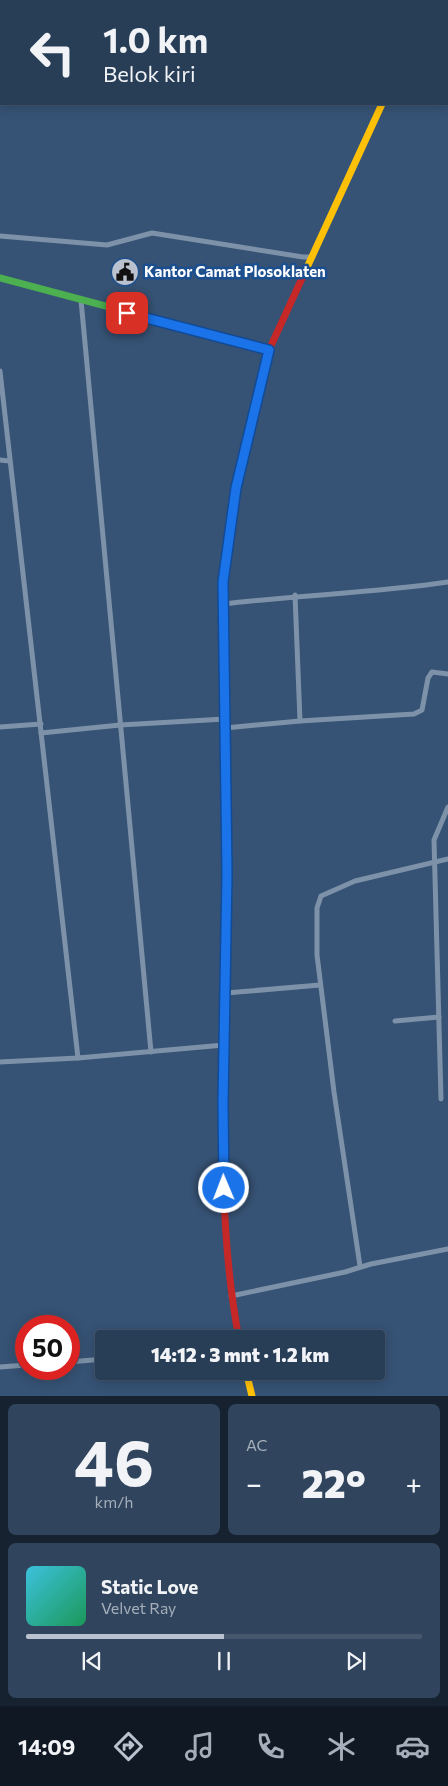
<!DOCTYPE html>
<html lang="id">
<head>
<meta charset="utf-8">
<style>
  body { margin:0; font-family:Commissioner,sans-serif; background:#30455d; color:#f1f3f6; height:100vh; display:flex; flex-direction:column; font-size:19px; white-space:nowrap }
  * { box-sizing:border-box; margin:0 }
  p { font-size:16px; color:#a5aeba }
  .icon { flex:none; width:28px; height:28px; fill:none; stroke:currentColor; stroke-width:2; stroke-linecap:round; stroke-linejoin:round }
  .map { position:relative; height:1396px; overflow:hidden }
  .panel { display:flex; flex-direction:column; gap:8px; padding:8px; background:#162230; flex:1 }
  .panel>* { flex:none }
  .banner { position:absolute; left:0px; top:0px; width:449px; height:105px; box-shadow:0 2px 12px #0003,0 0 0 1px #44576d; background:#283e57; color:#f1f3f6; overflow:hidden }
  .speed { position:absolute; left:15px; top:1315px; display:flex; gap:10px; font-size:25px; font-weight:700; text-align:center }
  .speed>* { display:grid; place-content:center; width:65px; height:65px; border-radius:50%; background:#283e57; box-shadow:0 2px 12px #0003,0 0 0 1px #44576d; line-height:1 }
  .speed .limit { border:8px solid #d22; background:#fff; color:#111 }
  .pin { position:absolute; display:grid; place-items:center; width:42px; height:42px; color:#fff; margin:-21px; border-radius:10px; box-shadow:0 2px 8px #0006 }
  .me { position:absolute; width:55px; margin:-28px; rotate:359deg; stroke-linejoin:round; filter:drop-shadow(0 0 4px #0008) }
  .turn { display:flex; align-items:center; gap:18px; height:105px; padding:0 20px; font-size:22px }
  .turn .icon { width:65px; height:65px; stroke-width:2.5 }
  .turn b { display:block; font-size:35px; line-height:42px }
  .big { font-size:38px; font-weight:800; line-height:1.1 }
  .panel .card { flex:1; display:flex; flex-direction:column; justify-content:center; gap:8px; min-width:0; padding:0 18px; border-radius:8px; background:#30455d }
  .panel .dial { align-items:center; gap:0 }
  .dial b { font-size:65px; line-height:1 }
  .song { display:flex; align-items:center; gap:15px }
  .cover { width:60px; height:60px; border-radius:8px; background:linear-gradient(135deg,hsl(190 70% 55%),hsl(150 70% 35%)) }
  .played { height:5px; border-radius:2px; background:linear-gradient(90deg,#b9c2ce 50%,#44576d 50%) }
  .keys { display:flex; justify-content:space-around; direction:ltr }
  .heat { display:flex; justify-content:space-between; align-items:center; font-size:28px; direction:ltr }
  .panel .tiles { flex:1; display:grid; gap:8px; grid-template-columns:1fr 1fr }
  .card:last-child { grid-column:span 2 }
  .trip { position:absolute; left:95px; top:1330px; width:290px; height:50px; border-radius:5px; background:#283e57; box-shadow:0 2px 12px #0003,0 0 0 1px #44576d; font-weight:800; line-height:50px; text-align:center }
  .dock { display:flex; height:80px; justify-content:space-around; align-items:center; background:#101923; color:#a5aeba }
  .dock .icon { width:35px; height:35px }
  .dock .on { color:#b9c2ce }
  .dock b { font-size:22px; color:#f1f3f6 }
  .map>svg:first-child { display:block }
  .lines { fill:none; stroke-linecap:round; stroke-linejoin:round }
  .street { stroke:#7d92a8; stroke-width:5 }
  .fast { stroke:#4caf50; stroke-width:7 }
  .slow { stroke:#ffc107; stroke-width:7 }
  .jam { stroke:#c62828; stroke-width:7 }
  .route-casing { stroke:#114b97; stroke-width:12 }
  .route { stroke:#1a73e8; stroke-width:9 }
  .labels { text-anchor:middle; stroke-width:5; stroke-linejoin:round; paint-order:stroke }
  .poi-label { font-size:15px; font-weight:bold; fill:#fff; stroke:#1b4f8f; text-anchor:start }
</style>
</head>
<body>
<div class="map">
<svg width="448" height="1396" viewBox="0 0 448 1396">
  <rect width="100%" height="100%" fill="#365274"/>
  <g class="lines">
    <g class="street">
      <polyline points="0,236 107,245 152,233 303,257 313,257"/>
      <polyline points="81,300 151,1052"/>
      <polyline points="0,371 78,1058 224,1045"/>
      <polyline points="0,460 9,461"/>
      <path d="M 223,604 C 298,595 374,593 448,582"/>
      <polyline points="300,721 414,714 422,710 428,678 432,672 448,674"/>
      <polyline points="0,727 41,724"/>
      <polyline points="225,728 300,721 295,595"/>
      <polyline points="41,733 120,725 225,719"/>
      <polyline points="226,993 320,985"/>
      <polyline points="395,1021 439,1017"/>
      <polyline points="0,1062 78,1058"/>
      <polyline points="441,1099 434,840 448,807"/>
      <polyline points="360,1266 334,1092 317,955 317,908 321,896 355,881 448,859"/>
      <polyline points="231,1296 345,1272 371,1264 448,1249"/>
      <polyline points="69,1362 104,1359"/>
      <polyline points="0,1367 26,1365"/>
    </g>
    <polyline class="fast" points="0,278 203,332"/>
    <g class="slow">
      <polyline points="304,274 382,104"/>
      <polyline points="224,629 227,932 225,1035"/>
      <polyline points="246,1371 252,1396"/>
    </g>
    <g class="jam">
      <polyline points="429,1 430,0"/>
      <polyline points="203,332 269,350"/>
      <polyline points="224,629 225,558 236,488 269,350 304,274"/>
      <path d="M 225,1035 C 222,1137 220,1239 239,1339"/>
    </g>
  </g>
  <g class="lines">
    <g class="route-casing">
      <polyline id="route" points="127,313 269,350 236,488 223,582 227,873 223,1103 224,1188"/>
    </g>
    <use href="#route" class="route"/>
  </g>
  <defs>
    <g id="civic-disc" transform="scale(1.4375)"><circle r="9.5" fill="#b9c2ce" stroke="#1b4f8f"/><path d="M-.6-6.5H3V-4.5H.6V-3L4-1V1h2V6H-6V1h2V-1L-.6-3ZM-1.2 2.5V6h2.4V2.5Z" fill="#111"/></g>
  </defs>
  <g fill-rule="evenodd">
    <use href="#civic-disc" x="125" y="272"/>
  </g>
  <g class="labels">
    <g class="poi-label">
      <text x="144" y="277">Kantor Camat Plosoklaten</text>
    </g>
  </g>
</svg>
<div class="speed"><div class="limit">50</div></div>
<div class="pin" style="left:127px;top:313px;background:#d93025"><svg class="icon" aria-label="arrive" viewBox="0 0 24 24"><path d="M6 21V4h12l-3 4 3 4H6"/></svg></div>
<svg class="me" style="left:224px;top:1188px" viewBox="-20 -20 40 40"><circle r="17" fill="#1a73e8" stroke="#fff" stroke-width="3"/><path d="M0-11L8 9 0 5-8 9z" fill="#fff"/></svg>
<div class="trip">14:12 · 3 mnt · 1.2 km</div>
<div class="banner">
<div class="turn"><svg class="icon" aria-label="left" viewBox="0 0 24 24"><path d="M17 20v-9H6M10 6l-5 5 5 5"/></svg><div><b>1.0 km</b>Belok kiri</div></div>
</div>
</div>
<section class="panel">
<div class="tiles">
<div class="card dial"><b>46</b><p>km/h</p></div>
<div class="card"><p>AC</p>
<div class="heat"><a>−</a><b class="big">22°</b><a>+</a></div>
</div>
<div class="card">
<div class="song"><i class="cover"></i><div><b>Static Love</b><p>Velvet Ray</p></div></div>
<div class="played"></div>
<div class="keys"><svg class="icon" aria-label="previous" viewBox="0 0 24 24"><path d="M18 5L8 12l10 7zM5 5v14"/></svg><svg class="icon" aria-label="pause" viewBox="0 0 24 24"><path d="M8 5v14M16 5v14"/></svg><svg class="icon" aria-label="next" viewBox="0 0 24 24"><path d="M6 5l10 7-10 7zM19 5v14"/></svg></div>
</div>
</div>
</section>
<nav class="dock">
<b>14:09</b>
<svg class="icon on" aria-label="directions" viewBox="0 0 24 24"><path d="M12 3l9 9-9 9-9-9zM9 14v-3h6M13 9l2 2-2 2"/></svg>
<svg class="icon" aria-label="music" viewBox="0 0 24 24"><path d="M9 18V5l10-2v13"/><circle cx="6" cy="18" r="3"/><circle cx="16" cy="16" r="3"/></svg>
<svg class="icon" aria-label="phone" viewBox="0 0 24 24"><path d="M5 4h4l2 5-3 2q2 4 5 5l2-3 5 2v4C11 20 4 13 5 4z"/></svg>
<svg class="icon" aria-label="climate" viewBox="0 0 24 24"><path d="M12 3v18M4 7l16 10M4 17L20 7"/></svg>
<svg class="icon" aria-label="car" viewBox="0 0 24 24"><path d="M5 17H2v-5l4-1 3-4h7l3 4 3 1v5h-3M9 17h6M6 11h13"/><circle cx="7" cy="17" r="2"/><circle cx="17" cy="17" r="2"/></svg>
</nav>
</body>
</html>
